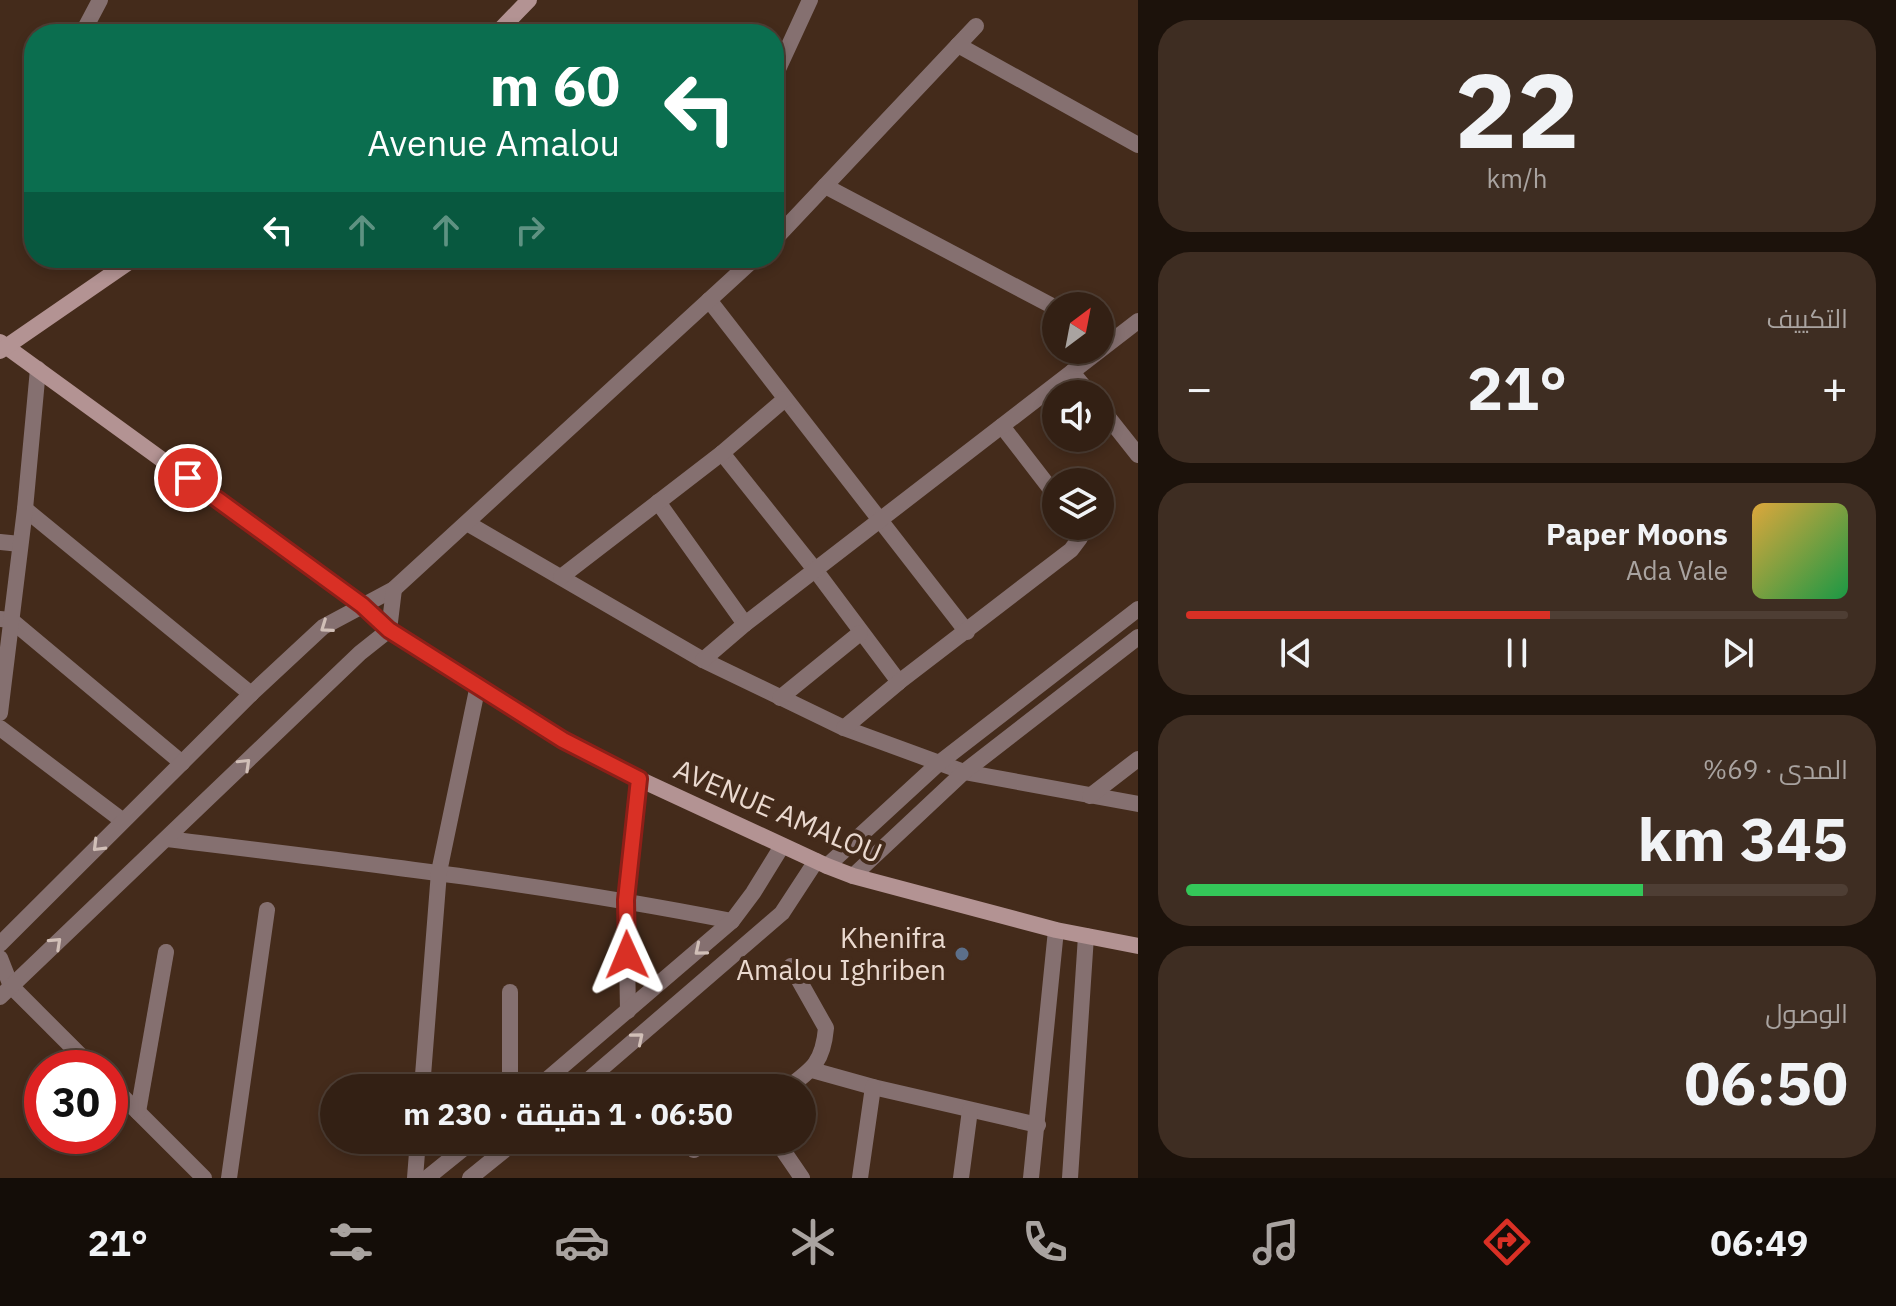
<!DOCTYPE html>
<html lang="ar">
<head>
<meta charset="utf-8">
<style>
  body { margin:0; font-family:"IBM Plex Sans",Cairo,sans-serif; background:#3e2d22; color:#f1f3f6; direction:rtl; height:100vh; display:flex; flex-direction:column; font-size:30px; white-space:nowrap }
  * { box-sizing:border-box; margin:0 }
  p { font-size:26px; color:#a9a3a0 }
  .icon { flex:none; width:44px; height:44px; fill:none; stroke:currentColor; stroke-width:2; stroke-linecap:round; stroke-linejoin:round }
  .map { position:relative; flex:1; overflow:hidden; direction:ltr }
  .panel { display:flex; flex-direction:column; gap:20px; padding:20px; background:#1c120b; width:758px }
  .panel>* { flex:none }
  .banner { position:absolute; left:24px; top:24px; width:760px; height:244px; border-radius:32px; box-shadow:0 4px 12px #0003,0 0 0 2px #4e3e34; direction:rtl; background:#0b6e4f; color:#fff; overflow:hidden }
  .needle { width:52px; rotate:32deg }
  .controls { position:absolute; left:1042px; top:292px; display:grid; gap:16px }
  .controls a { display:grid; place-items:center; width:72px; height:72px; border-radius:50%; background:#332014; box-shadow:0 4px 12px #0003,0 0 0 2px #4e3e34; font-size:40px }
  .speed { position:absolute; left:24px; top:1050px; display:flex; gap:16px; font-size:40px; font-weight:700; text-align:center }
  .speed>* { display:grid; place-content:center; width:104px; height:104px; border-radius:50%; background:#332014; box-shadow:0 4px 12px #0003,0 0 0 2px #4e3e34; line-height:1 }
  .speed .limit { border:12px solid #d22; background:#fff; color:#111 }
  .pin { position:absolute; display:grid; place-items:center; width:68px; height:68px; color:#fff; margin:-34px; border:4px solid #fff; border-radius:50%; box-shadow:0 2px 8px #0007 }
  .me { position:absolute; width:88px; margin:-44px; rotate:359deg; stroke-linejoin:round; filter:drop-shadow(0 0 6px #0008) }
  .turn { display:flex; align-items:center; gap:28px; height:168px; padding:0 32px; font-size:36px }
  .turn .icon { width:104px; height:104px; stroke-width:2.5 }
  .turn b { display:block; font-size:56px; line-height:68px }
  .lanes { display:flex; align-items:center; height:76px; padding:0 32px; background:#0003; justify-content:center; gap:40px; direction:ltr }
  .lanes .off { opacity:.35 }
  .big { font-size:60px; font-weight:700; line-height:1.1 }
  .panel .widget { flex:1; display:flex; flex-direction:column; justify-content:center; gap:12px; min-width:0; padding:0 28px; border-radius:32px; background:#3e2d22 }
  .panel .dial { align-items:center; gap:0 }
  .dial b { font-size:104px; line-height:1 }
  .song { display:flex; align-items:center; gap:24px }
  .cover { width:96px; height:96px; border-radius:12px; background:linear-gradient(135deg,hsl(40 70% 55%),hsl(140 70% 35%)) }
  .played { height:8px; border-radius:4px; background:linear-gradient(90deg,#d93025 55%,#4e3e34 55%) }
  .keys { display:flex; justify-content:space-around; direction:ltr }
  .heat { display:flex; justify-content:space-between; align-items:center; font-size:44px; direction:ltr }
  .charge { height:12px; border-radius:6px; background:linear-gradient(90deg,#34c759 69%,#4e3e34 0) }
  .trip { position:absolute; left:320px; top:1074px; width:496px; height:80px; border-radius:40px; background:#332014; box-shadow:0 4px 12px #0003,0 0 0 2px #4e3e34; font-weight:700; line-height:80px; text-align:center; direction:rtl }
  .dock { display:flex; height:128px; justify-content:space-around; align-items:center; background:#140d08; color:#a9a3a0 }
  .dock .icon { width:56px; height:56px }
  .dock .active { color:#d93025 }
  .dock b { font-size:36px; color:#f1f3f6 }
  main { display:flex; flex:1; min-height:0 }
  .map>svg:first-child { display:block }
  .lines { fill:none; stroke-linecap:round; stroke-linejoin:round }
  .street { stroke:#857070; stroke-width:16 }
  .secondary { stroke:#b39393; stroke-width:16 }
  .oneway { stroke:#d1bfb7 }
  .route-casing { stroke:#8d1f18; stroke-width:20 }
  .route { stroke:#d93025; stroke-width:14 }
  .service-dot { fill:#5c6f8a; stroke:#442b1b; stroke-width:3 }
  .labels { text-anchor:middle; stroke-width:8; stroke-linejoin:round; paint-order:stroke }
  .street-label { font-size:28px; fill:#ead9cf; stroke:#442b1b }
  .poi-label { font-size:28px; fill:#ead9cf; stroke:#442b1b; text-anchor:end }
</style>
</head>
<body>
<main>
<section class="panel">
<div class="widget dial"><b>22</b><p>km/h</p></div>
<div class="widget"><p>التكييف</p>
<div class="heat"><a>−</a><b class="big">21°</b><a>+</a></div>
</div>
<div class="widget">
<div class="song"><i class="cover"></i><div><b>Paper Moons</b><p>Ada Vale</p></div></div>
<div class="played"></div>
<div class="keys"><svg class="icon" aria-label="previous" viewBox="0 0 24 24"><path d="M18 5L8 12l10 7zM5 5v14"/></svg><svg class="icon" aria-label="pause" viewBox="0 0 24 24"><path d="M8 5v14M16 5v14"/></svg><svg class="icon" aria-label="next" viewBox="0 0 24 24"><path d="M6 5l10 7-10 7zM19 5v14"/></svg></div>
</div>
<div class="widget"><p>المدى · 69%</p><b class="big">345 km</b><div class="charge"></div></div>
<div class="widget"><p>الوصول</p><b class="big">06:50</b></div>
</section>
<div class="map">
<svg width="1138" height="1178" viewBox="0 0 1138 1178">
  <rect width="100%" height="100%" fill="#442b1b"/>
  <g class="lines">
    <g class="street">
      <polyline points="82,34 100,0"/>
      <polyline points="958,45 1138,145"/>
      <polyline points="774,78 810,0"/>
      <polyline points="825,186 1056,308"/>
      <polyline points="774,240 976,26"/>
      <polyline points="709,300 967,632"/>
      <polyline points="1072,372 1090,394"/>
      <polyline points="1100,407 1138,455"/>
      <polyline points="1002,426 1056,496"/>
      <polyline points="722,453 816,571 899,682"/>
      <polyline points="658,502 745,624"/>
      <polyline points="25,509 251,694"/>
      <polyline points="467,523 703,660 844,728 964,772 1138,804"/>
      <polyline points="0,542 20,544"/>
      <polyline points="561,577 722,453 785,399"/>
      <polyline points="0,619 11,620 182,763"/>
      <polyline points="703,660 745,624 1138,321"/>
      <polyline points="780,698 860,633"/>
      <polyline points="0,713 25,509 38,369"/>
      <polyline points="0,728 123,821"/>
      <polyline points="844,728 899,682 1071,550 1080,538 1079,526"/>
      <polyline points="1090,796 1138,759"/>
      <path d="M 167,839 C 356,862 545,884 732,921"/>
      <polyline points="827,866 939,763 1138,609"/>
      <polyline points="853,876 964,772 1138,637"/>
      <polyline points="0,944 251,694 323,627 394,589 755,258"/>
      <polyline points="0,958 11,986 93,1068"/>
      <polyline points="510,992 510,1088"/>
      <polyline points="0,997 360,653 389,630 394,589"/>
      <polyline points="628,1011 626,900 639,779"/>
      <polyline points="812,1070 873,1087 1038,1125"/>
      <polyline points="110,1084 204,1178"/>
      <polyline points="422,1088 439,872 478,685"/>
      <polyline points="537,1088 732,921 753,893 782,846"/>
      <polyline points="579,1088 782,913 816,861"/>
      <path d="M 787,1088 C 813,1069 823,1062 826,1028 L 791,966"/>
      <polyline points="138,1112 166,952"/>
      <polyline points="776,1140 802,1178"/>
      <polyline points="694,1150 710,1140"/>
      <polyline points="229,1178 267,910"/>
      <polyline points="415,1178 418,1140"/>
      <polyline points="427,1178 474,1140"/>
      <polyline points="470,1178 517,1140"/>
      <polyline points="860,1178 873,1087"/>
      <polyline points="961,1178 970,1110"/>
      <polyline points="1031,1178 1056,930"/>
      <polyline points="1070,1178 1086,936"/>
    </g>
    <g class="secondary">
      <polyline points="496,34 529,0"/>
      <polyline points="0,342 362,605 389,630 563,740 639,779 827,866 853,876 1056,930 1138,946"/>
      <polyline points="0,351 135,258"/>
    </g>
  </g>
  <defs><path id="oneway-chevron" d="M-2-3.5L2.5 0L-2 3.5" fill="none" stroke-width="1.6" stroke-linecap="round" stroke-linejoin="round" transform="scale(2)"/></defs>
  <g class="oneway">
    <use href="#oneway-chevron" transform="translate(326 627) rotate(145)"/>
    <use href="#oneway-chevron" transform="translate(245 764) rotate(-44)"/>
    <use href="#oneway-chevron" transform="translate(98 846) rotate(135)"/>
    <use href="#oneway-chevron" transform="translate(56 943) rotate(-43)"/>
    <use href="#oneway-chevron" transform="translate(700 950) rotate(140)"/>
    <use href="#oneway-chevron" transform="translate(638 1038) rotate(-40)"/>
  </g>
  <g class="lines">
    <g class="route-casing">
      <polyline id="route" points="188,478 362,605 389,630 563,740 639,779 626,900 627,955"/>
    </g>
    <use href="#route" class="route"/>
  </g>
  <circle class="service-dot" cx="962" cy="954" r="8"/>
  <g class="labels">
    <g class="street-label">
      <text transform="translate(778 811) rotate(23)" y="10">AVENUE AMALOU</text>
    </g>
    <g class="poi-label">
      <text x="946" y="948">Khenifra<tspan x="946" dy="32">Amalou Ighriben</tspan></text>
    </g>
  </g>
</svg>
<div class="controls">
<a><svg class="needle" viewBox="-14 -14 28 28"><path d="M0-13l5 13h-10z" fill="#e53935"/><path d="M0 13l5-13h-10z" fill="#a9a3a0"/></svg></a>
<a><svg class="icon" aria-label="sound" viewBox="0 0 24 24"><path d="M4 9h4l5-4v14l-5-4H4zM17 9q2 3 0 6"/></svg></a>
<a><svg class="icon" aria-label="layers" viewBox="0 0 24 24"><path d="M12 4l9 5-9 5-9-5zM3 14l9 5 9-5"/></svg></a>
</div>
<div class="speed"><div class="limit">30</div></div>
<div class="pin" style="left:188px;top:478px;background:#d93025"><svg class="icon" aria-label="arrive" viewBox="0 0 24 24"><path d="M6 21V4h12l-3 4 3 4H6"/></svg></div>
<svg class="me" style="left:627px;top:955px" viewBox="-20 -20 40 40"><path d="M0-17L14 15 0 8-14 15z" fill="#d93025" stroke="#fff" stroke-width="4"/></svg>
<div class="trip">06:50 · 1 دقيقة · 230 m</div>
<div class="banner">
<div class="turn"><svg class="icon" aria-label="left" viewBox="0 0 24 24"><path d="M17 20v-9H6M10 6l-5 5 5 5"/></svg><div><b>60 m</b>Avenue Amalou</div></div>
<div class="lanes"><svg class="icon" aria-label="left" viewBox="0 0 24 24"><path d="M17 20v-9H6M10 6l-5 5 5 5"/></svg><svg class="icon off" aria-label="ahead" viewBox="0 0 24 24"><path d="M12 20V5M6 11l6-6 6 6"/></svg><svg class="icon off" aria-label="ahead" viewBox="0 0 24 24"><path d="M12 20V5M6 11l6-6 6 6"/></svg><svg class="icon off" aria-label="right" viewBox="0 0 24 24"><path d="M7 20v-9h11M14 6l5 5-5 5"/></svg></div>
</div>
</div>
</main>
<nav class="dock">
<b>06:49</b>
<svg class="icon active" aria-label="directions" viewBox="0 0 24 24"><path d="M12 3l9 9-9 9-9-9zM9 14v-3h6M13 9l2 2-2 2"/></svg>
<svg class="icon" aria-label="music" viewBox="0 0 24 24"><path d="M9 18V5l10-2v13"/><circle cx="6" cy="18" r="3"/><circle cx="16" cy="16" r="3"/></svg>
<svg class="icon" aria-label="phone" viewBox="0 0 24 24"><path d="M5 4h4l2 5-3 2q2 4 5 5l2-3 5 2v4C11 20 4 13 5 4z"/></svg>
<svg class="icon" aria-label="climate" viewBox="0 0 24 24"><path d="M12 3v18M4 7l16 10M4 17L20 7"/></svg>
<svg class="icon" aria-label="car" viewBox="0 0 24 24"><path d="M5 17H2v-5l4-1 3-4h7l3 4 3 1v5h-3M9 17h6M6 11h13"/><circle cx="7" cy="17" r="2"/><circle cx="17" cy="17" r="2"/></svg>
<svg class="icon" aria-label="filters" viewBox="0 0 24 24"><path d="M4 7h16M4 17h16"/><circle cx="9" cy="7" r="2"/><circle cx="15" cy="17" r="2"/></svg>
<b>21°</b>
</nav>
</body>
</html>
